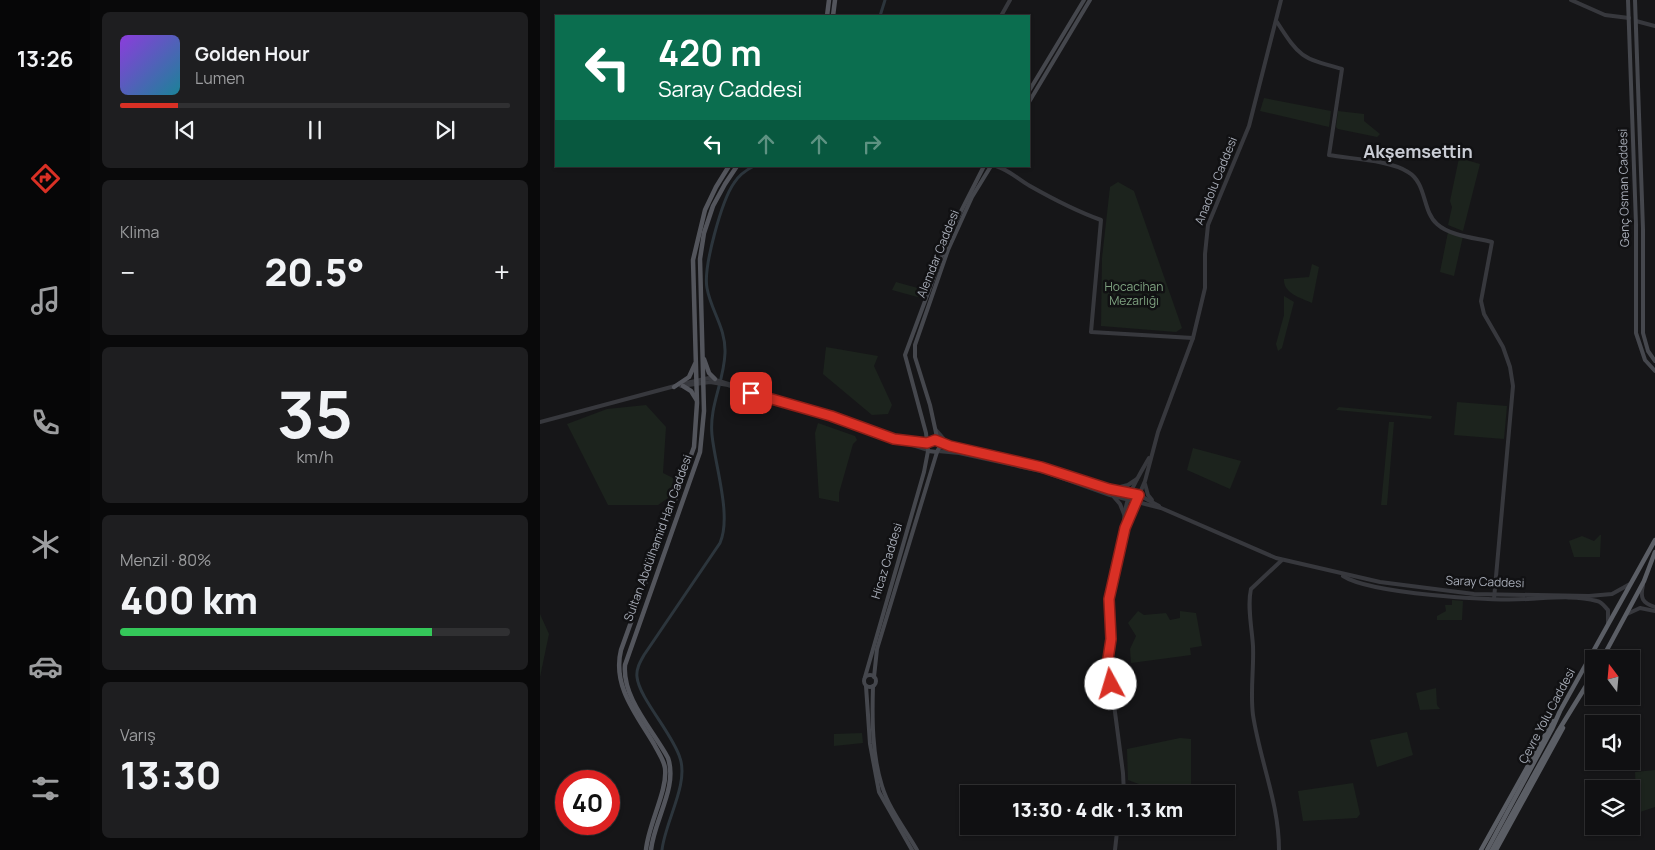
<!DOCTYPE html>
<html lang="tr">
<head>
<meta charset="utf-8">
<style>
  body { margin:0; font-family:Manrope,sans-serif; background:#1e1e20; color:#f1f3f6; height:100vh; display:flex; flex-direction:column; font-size:19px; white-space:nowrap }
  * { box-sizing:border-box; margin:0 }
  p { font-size:16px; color:#9c9d9f }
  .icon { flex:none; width:28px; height:28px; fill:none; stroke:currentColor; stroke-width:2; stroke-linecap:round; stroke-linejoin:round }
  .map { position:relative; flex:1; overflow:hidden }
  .details { display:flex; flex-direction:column; gap:12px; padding:12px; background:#09090a; width:450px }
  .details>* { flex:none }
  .top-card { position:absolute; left:15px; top:15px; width:475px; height:152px; border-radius:0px; box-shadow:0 1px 4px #0004,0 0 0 1px #303032; background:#0b6e4f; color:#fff; overflow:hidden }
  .needle { width:32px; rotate:344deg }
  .controls { position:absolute; left:1045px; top:650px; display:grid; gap:10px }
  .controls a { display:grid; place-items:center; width:55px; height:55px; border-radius:0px; background:#101012; box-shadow:0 1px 4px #0004,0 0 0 1px #303032; font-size:25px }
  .speed { position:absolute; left:15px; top:770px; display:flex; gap:10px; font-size:25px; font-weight:700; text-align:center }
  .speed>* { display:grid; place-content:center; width:65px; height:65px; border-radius:50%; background:#101012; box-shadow:0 1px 4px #0004,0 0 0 1px #303032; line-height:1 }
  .speed .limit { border:8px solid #d22; background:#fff; color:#111 }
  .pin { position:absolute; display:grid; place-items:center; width:42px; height:42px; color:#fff; margin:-21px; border-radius:10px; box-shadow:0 2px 8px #0006 }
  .me { position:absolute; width:55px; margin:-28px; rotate:354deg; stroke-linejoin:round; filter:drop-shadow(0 0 4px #0008) }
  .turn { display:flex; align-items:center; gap:18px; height:105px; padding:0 20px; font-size:22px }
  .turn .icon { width:65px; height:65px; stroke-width:2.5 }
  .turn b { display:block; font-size:35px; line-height:42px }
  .lanes { display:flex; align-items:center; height:48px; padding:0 20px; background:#0003; justify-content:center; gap:25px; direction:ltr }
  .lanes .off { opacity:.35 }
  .big { font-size:38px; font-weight:800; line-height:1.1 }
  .details .widget { flex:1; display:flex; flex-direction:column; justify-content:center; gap:8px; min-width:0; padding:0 18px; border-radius:8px; background:#1e1e20 }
  .details .dial { align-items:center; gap:0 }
  .dial b { font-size:65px; line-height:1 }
  .song { display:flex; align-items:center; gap:15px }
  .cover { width:60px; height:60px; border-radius:8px; background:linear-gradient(135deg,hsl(270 70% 55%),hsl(190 70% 35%)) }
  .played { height:5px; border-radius:2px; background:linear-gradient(90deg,#d93025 15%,#303032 15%) }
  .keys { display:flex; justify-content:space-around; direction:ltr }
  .heat { display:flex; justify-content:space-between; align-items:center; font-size:28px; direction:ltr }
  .charge { height:8px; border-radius:4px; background:linear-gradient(90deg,#34c759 80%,#303032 0) }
  .trip { position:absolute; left:420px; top:785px; width:275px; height:50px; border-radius:0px; background:#101012; box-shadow:0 1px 4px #0004,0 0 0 1px #303032; font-weight:800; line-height:50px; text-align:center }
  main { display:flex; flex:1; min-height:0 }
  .tab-bar { display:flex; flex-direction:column; width:90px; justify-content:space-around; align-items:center; background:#060607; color:#9c9d9f }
  .tab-bar .icon { width:35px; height:35px }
  .tab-bar .current { color:#d93025 }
  .tab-bar b { font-size:22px; color:#f1f3f6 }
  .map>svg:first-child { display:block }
  .green { fill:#1c231d }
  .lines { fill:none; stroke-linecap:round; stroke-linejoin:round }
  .canal { stroke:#2c353c; stroke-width:3 }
  .tertiary { stroke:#37383d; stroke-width:4 }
  .secondary { stroke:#45474d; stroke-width:4 }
  .primary { stroke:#53555c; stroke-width:4.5 }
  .trunk { stroke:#5b5e65; stroke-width:4.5 }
  .route-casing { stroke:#8d1f18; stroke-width:12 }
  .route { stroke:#d93025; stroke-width:9 }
  .labels { text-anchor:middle; stroke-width:5; stroke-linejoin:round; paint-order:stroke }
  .street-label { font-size:12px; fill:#a8adb8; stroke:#111113 }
  .park-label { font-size:12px; fill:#7fa381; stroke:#111113 }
  .district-label { font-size:18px; font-weight:bold; fill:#c9ccd4; stroke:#111113 }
</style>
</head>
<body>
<main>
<nav class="tab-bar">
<b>13:26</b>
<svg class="icon current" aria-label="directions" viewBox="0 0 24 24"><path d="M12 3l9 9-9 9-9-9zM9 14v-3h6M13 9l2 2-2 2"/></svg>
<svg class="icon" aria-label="music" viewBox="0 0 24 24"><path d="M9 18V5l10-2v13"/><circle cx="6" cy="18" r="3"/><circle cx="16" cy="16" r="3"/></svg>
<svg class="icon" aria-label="phone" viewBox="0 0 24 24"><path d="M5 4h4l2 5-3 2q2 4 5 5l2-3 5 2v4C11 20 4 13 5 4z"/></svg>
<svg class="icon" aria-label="climate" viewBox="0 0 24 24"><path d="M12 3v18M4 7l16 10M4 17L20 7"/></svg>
<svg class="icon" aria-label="car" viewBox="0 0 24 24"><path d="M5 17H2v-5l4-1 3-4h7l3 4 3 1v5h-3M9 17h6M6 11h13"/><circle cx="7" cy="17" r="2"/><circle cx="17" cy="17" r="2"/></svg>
<svg class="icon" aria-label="filters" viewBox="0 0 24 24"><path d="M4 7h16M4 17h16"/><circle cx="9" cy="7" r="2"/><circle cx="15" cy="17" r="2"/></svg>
</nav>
<section class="details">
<div class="widget">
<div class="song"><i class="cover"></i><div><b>Golden Hour</b><p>Lumen</p></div></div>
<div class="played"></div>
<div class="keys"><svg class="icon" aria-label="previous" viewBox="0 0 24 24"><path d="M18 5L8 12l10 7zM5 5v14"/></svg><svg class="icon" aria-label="pause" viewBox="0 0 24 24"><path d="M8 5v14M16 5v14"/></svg><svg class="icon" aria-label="next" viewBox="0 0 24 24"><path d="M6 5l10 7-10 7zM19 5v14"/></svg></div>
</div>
<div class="widget"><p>Klima</p>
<div class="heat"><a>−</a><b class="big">20.5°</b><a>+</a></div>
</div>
<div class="widget dial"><b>35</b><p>km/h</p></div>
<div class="widget"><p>Menzil · 80%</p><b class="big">400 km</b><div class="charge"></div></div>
<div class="widget"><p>Varış</p><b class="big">13:30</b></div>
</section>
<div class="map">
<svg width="1115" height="850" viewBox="0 0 1115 850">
  <rect width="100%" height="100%" fill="#161618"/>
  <g class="green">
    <polygon points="724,98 791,111 789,127 720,111"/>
    <polygon points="798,111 824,114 824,121 840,134 837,137 798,129 796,127"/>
    <polygon points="919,158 940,164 923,231 908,225 912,207 910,201"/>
    <polygon points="578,182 594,191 642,328 636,332 561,326 562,258 570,187"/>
    <polygon points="908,232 923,236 914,276 900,272"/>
    <path d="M 772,264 L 779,267 L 772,303 C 761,298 743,293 744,279 L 769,277 Z"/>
    <polygon points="356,282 385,290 381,298 352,290"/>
    <polygon points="744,296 754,302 742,348 738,351 736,344 744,315"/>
    <polygon points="286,347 338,356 334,366 352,405 348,414 332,415 283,374"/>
    <polygon points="917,402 967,406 964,439 914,435"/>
    <polygon points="106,405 126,427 123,473 133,478 132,495 118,505 68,505 27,424 67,409"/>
    <polygon points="799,407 892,416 891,419 796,410"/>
    <polygon points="849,422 854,422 847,505 841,505"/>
    <polygon points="278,423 315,436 317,440 313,444 299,493 299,502 279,498 275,433"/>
    <polygon points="653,448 701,461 690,489 647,470"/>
    <polygon points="1060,535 1061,535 1060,557 1034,557 1029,541 1042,536 1054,541"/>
    <polygon points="912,600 923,601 922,620 897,620 897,616 906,611 905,605 912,605"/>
    <polygon points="598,611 604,615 626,613 630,620 640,618 640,611 656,613 662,646 650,648 651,655 591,663 590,649 596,636 588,623"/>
    <polygon points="0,614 9,634 0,677"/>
    <polygon points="896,688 897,705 900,709 880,710 876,693"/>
    <polygon points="867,732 873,755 837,767 830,740"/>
    <polygon points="322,733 323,743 294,746 294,734"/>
    <polygon points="640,738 651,739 651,786 604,786 588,780 587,749"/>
    <polygon points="1054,759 1086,761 1086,768 1047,769"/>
    <polygon points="1115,770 1115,807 1100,812 1097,810 1095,772"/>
    <polygon points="813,783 820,814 817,818 763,821 758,791"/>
  </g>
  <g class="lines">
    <g class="canal">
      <polyline points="340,16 345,0"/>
      <path d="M 122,850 C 125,822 149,784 140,758 C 133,734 99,698 97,677 C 96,669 100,662 104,655 L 180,543 C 192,516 175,466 172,435 C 169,406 184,382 185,353 C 186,328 171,311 167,288 C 163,267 182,200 194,183 C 199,175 206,170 214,166"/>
    </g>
    <g class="tertiary">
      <polyline points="1031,0 1065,15 1089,18"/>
      <polyline points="461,16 470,0"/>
      <polyline points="1096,21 1115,26"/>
      <path d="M 737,22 C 760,58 762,58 802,69 L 789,155 C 811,159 849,160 868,172 C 887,183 882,211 897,224 C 910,236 936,238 952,242 L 941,301 L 944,314 L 963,347 L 970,367 L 973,386 L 954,599"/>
      <path d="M 456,166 C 469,170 478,179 490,186 C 513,199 536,211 561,220 L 551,332 L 653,338"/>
      <polyline points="142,384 169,378 195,386"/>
      <polyline points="141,386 170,382 188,385 243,404 291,416 357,440"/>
      <polyline points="0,422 135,386"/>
      <polyline points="396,430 409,445"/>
      <polyline points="387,443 357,440 388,450"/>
      <polyline points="399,443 501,467 569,489 599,495 619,506"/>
      <polyline points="398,451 419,453 505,472 570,495 621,508 736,558 840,582 934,594 1049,596 1072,594 1090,584"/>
      <polyline points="605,484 608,495 612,500"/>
      <polyline points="576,488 588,485 597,479"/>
      <polyline points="574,497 580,504 584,514"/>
      <path d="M 585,528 C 580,505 598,477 609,458"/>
      <path d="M 803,576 C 831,594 951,601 988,599 C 1010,598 1035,595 1057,601 C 1062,602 1065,607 1068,610 L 1068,623"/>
      <path d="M 1103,585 C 1100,598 1102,603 1115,607"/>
      <polyline points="1087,614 1100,608 1115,611"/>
      <polyline points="584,794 583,773 568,659 571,639 569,599 572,580 585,528 605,481 618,432 653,338 665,288 665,254 668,225 709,126 741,0"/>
      <polyline points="575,850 577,832 580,826"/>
      <path d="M 739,850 C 739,803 720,761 713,715 C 710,692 714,669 713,646 C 712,629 707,606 711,589 L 742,560"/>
    </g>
    <g class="secondary">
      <polyline points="1088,0 1096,224 1096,333 1105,360 1115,371"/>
      <polyline points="1095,0 1103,229 1103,333 1108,351 1115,361"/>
      <polyline points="489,91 544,0"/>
      <polyline points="489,102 550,0"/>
      <polyline points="398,442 390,405 375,357 375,345 408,250 432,197 451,166"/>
      <polyline points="387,443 395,440 400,446 397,452 388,451"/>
      <circle cx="330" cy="681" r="6"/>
      <polyline points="325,677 384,472 388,451 386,433 365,355 411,231 444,166"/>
      <polyline points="334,677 337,649 397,452"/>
      <polyline points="326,686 330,744 339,792 372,850"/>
      <path d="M 333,686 C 332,718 332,755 342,786 C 349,809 365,829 377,850"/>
    </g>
    <g class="primary">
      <polyline points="287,16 289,0"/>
      <polyline points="293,16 295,0"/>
      <polyline points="164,359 169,373 175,379"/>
      <polyline points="143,386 151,391 156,399"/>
      <polyline points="134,387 149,377 155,364"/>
      <path d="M 106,850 C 108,825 128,790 125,768 C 124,760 118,752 114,744 C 97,715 72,686 81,650 L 154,447 L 157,403 L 153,260 L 165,210 L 176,187 L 189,166"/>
      <path d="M 111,850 C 114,820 138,787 128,758 C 113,730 82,698 85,665 L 160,452 L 164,411 L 160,259 L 164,233 L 173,206 L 185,184 L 197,166"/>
    </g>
    <g class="trunk">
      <polyline points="1062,659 1104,581 1115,552"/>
      <polyline points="941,850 1013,721"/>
      <polyline points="947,850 1012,729 1020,711 1115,540"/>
      <polyline points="952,850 1017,733 1054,673"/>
      <polyline points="956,850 1023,728"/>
    </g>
  </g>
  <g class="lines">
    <g class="route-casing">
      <polyline id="route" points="211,393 291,416 354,439 387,443 395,440 410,446 501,467 569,489 599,495 585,528 569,599 571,639 568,659 571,684"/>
    </g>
    <use href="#route" class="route"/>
  </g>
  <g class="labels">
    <g class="street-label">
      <text transform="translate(676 181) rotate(-68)" y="4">Anadolu Caddesi</text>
      <text transform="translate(1084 188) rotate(-91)" y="4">Genç Osman Caddesi</text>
      <text transform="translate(398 254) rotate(-68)" y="4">Alemdar Caddesi</text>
      <text transform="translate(118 538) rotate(-70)" y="4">Sultan Abdülhamid Han Caddesi</text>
      <text transform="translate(347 561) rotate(-73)" y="4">Hicaz Caddesi</text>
      <text transform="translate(945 582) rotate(2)" y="4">Saray Caddesi</text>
      <text transform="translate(1007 716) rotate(-62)" y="4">Çevre Yolu Caddesi</text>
    </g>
    <g class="park-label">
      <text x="594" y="291">Hocacihan<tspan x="594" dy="14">Mezarlığı</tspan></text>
    </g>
    <g class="district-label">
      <text x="878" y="158">Akşemsettin</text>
    </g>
  </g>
</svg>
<div class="controls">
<a><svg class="needle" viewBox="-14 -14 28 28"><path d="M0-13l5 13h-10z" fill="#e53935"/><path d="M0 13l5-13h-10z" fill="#9c9d9f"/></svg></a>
<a><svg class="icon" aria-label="sound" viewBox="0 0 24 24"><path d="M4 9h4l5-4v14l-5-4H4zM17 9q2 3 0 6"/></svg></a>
<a><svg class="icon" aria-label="layers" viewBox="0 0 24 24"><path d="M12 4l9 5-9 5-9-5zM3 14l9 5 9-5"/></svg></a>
</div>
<div class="speed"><div class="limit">40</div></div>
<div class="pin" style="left:211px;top:393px;background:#d93025"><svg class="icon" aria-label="arrive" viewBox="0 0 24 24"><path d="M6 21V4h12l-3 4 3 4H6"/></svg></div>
<svg class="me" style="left:571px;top:684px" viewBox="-20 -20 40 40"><circle r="19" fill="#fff"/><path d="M0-13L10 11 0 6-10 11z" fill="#d93025"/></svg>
<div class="trip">13:30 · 4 dk · 1.3 km</div>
<div class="top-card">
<div class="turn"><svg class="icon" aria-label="left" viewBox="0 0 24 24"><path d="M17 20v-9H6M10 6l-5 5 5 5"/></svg><div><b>420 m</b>Saray Caddesi</div></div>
<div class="lanes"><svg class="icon" aria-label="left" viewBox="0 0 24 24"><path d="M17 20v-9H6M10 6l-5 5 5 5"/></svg><svg class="icon off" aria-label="ahead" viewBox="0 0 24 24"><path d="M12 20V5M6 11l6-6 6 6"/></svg><svg class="icon off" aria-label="ahead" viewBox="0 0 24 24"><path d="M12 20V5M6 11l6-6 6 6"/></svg><svg class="icon off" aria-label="right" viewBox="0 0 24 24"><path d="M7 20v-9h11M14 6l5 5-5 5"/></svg></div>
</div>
</div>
</main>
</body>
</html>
